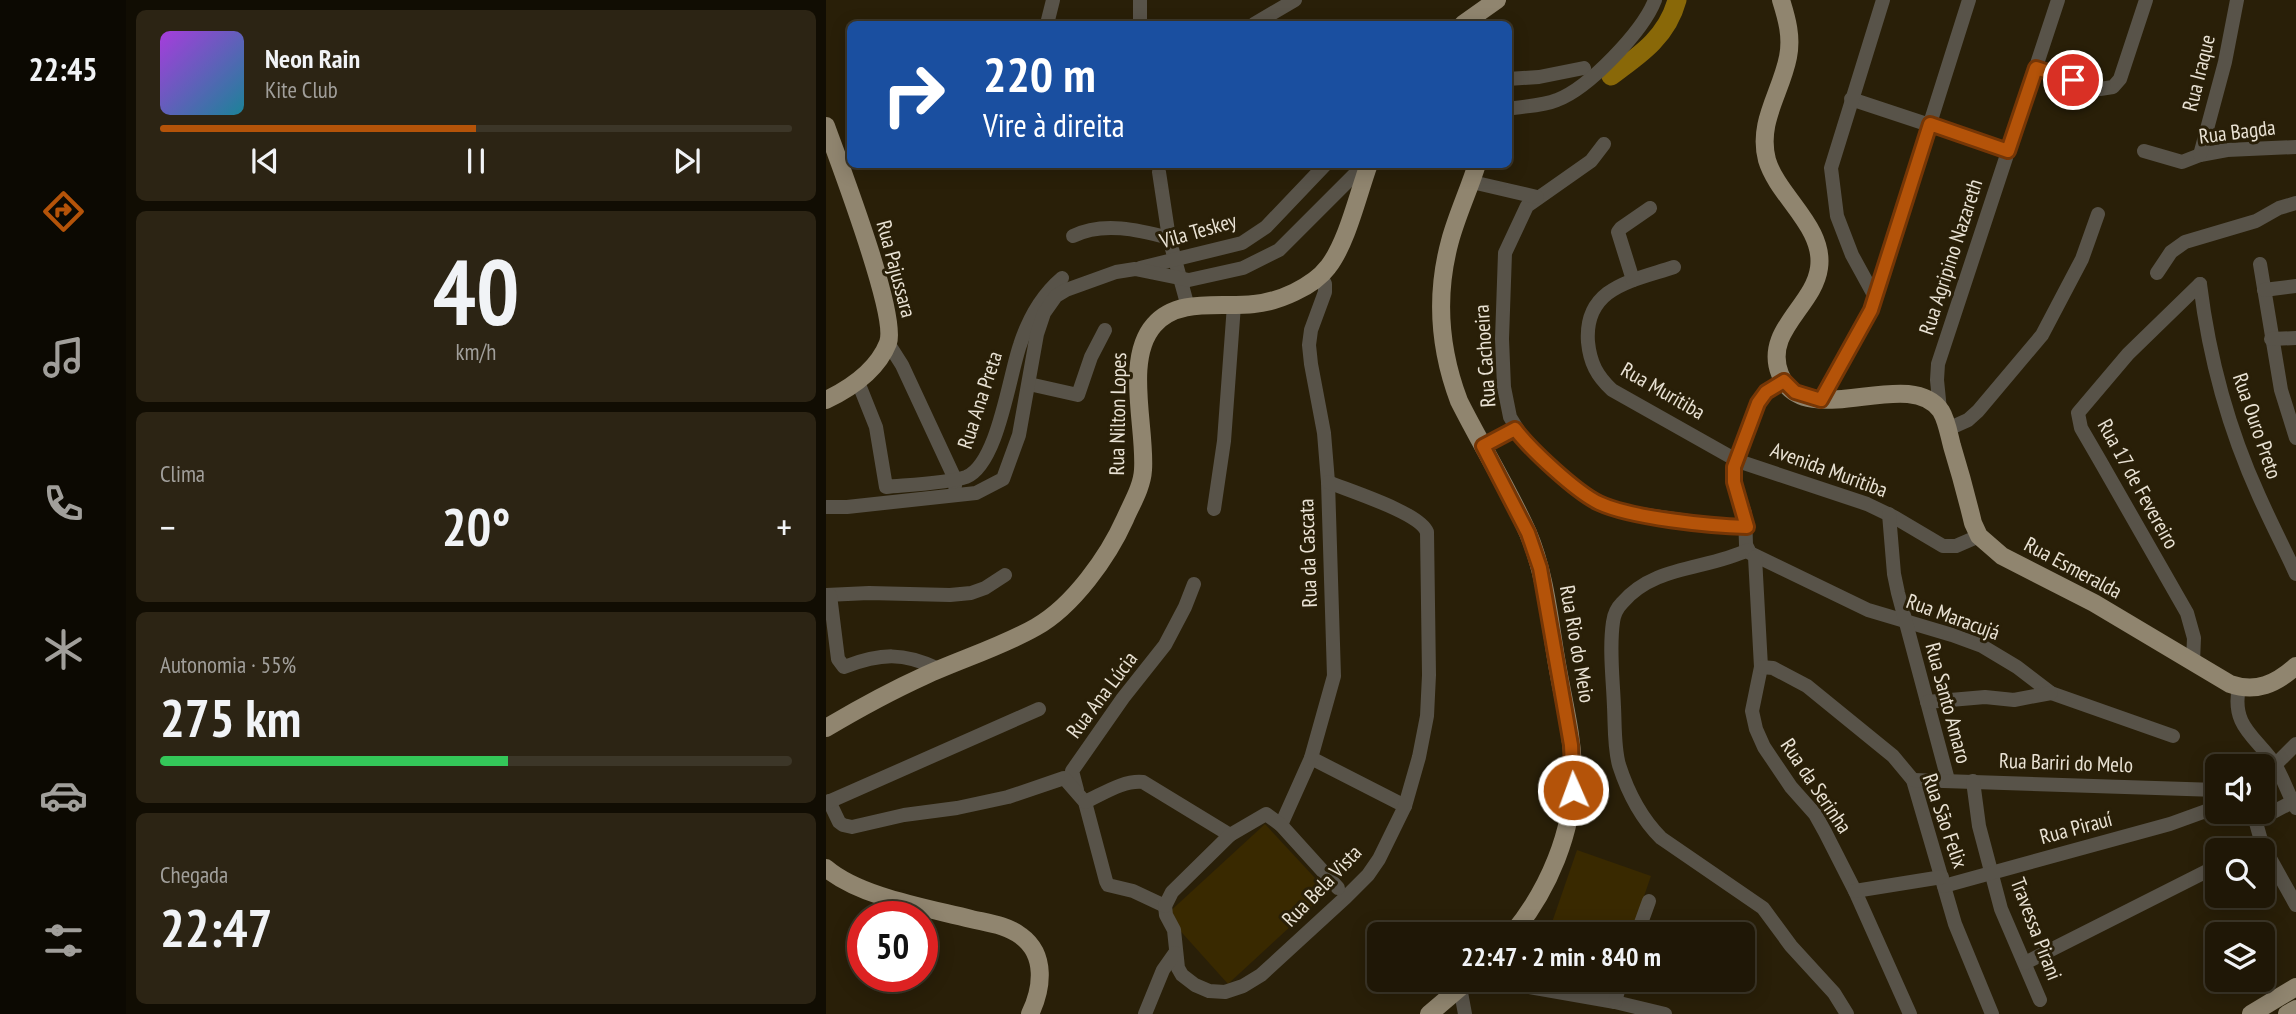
<!DOCTYPE html>
<html lang="pt">
<head>
<meta charset="utf-8">
<style>
  body { margin:0; font-family:"PT Sans Narrow",sans-serif; background:#2c2414; color:#f1f3f6; height:100vh; display:flex; flex-direction:column; font-size:26px; white-space:nowrap }
  * { box-sizing:border-box; margin:0 }
  p { font-size:23px; color:#a19f9b }
  .icon { flex:none; width:38px; height:38px; fill:none; stroke:currentColor; stroke-width:2; stroke-linecap:round; stroke-linejoin:round }
  .map { position:relative; flex:1; overflow:hidden }
  .panel { display:flex; flex-direction:column; gap:10px; padding:10px; background:#110d03; width:700px }
  .panel>* { flex:none }
  .banner { position:absolute; left:21px; top:21px; width:665px; height:147px; border-radius:10px; box-shadow:0 4px 18px #0003,0 0 0 2px #3c3628; background:#1a4fa0; color:#fff; overflow:hidden }
  .buttons { position:absolute; left:1379px; top:754px; display:grid; gap:14px }
  .buttons a { display:grid; place-items:center; width:70px; height:70px; border-radius:10px; background:#1f1706; box-shadow:0 4px 18px #0003,0 0 0 2px #3c3628; font-size:35px }
  .speed { position:absolute; left:21px; top:901px; display:flex; gap:14px; font-size:35px; font-weight:700; text-align:center }
  .speed>* { display:grid; place-content:center; width:91px; height:91px; border-radius:50%; background:#1f1706; box-shadow:0 4px 18px #0003,0 0 0 2px #3c3628; line-height:1 }
  .speed .limit { border:10px solid #d22; background:#fff; color:#111 }
  .pin { position:absolute; display:grid; place-items:center; width:60px; height:60px; color:#fff; margin:-30px; border:4px solid #fff; border-radius:50%; box-shadow:0 2px 7px #0007 }
  .me { position:absolute; width:77px; margin:-38px; rotate:358deg; stroke-linejoin:round; filter:drop-shadow(0 0 5px #0008) }
  .turn { display:flex; align-items:center; gap:24px; height:147px; padding:0 21px; font-size:32px }
  .turn .icon { width:91px; height:91px; stroke-width:2.5 }
  .turn b { display:block; font-size:49px; line-height:60px }
  .big { font-size:52px; font-weight:800; line-height:1.1 }
  .panel .tile { flex:1; display:flex; flex-direction:column; justify-content:center; gap:10px; min-width:0; padding:0 24px; border-radius:10px; background:#2c2414 }
  .panel .dial { align-items:center; gap:0 }
  .dial b { font-size:91px; line-height:1 }
  .song { display:flex; align-items:center; gap:21px }
  .cover { width:84px; height:84px; border-radius:10px; background:linear-gradient(135deg,hsl(280 70% 55%),hsl(190 70% 35%)) }
  .played { height:7px; border-radius:4px; background:linear-gradient(90deg,#b45309 50%,#3c3628 50%) }
  .keys { display:flex; justify-content:space-around; direction:ltr }
  .heat { display:flex; justify-content:space-between; align-items:center; font-size:38px; direction:ltr }
  .charge { height:10px; border-radius:5px; background:linear-gradient(90deg,#34c759 55%,#3c3628 0) }
  .trip { position:absolute; left:541px; top:922px; width:388px; height:70px; border-radius:10px; background:#1f1706; box-shadow:0 4px 18px #0003,0 0 0 2px #3c3628; font-weight:800; line-height:70px; text-align:center }
  main { display:flex; flex:1; min-height:0 }
  .tabs { display:flex; flex-direction:column; width:126px; justify-content:space-around; align-items:center; background:#0c0902; color:#a19f9b }
  .tabs .icon { width:49px; height:49px }
  .tabs .selected { color:#b45309 }
  .tabs b { font-size:32px; color:#f1f3f6 }
  .map>svg:first-child { display:block }
  .green { fill:#392900 }
  .lines { fill:none; stroke-linecap:round; stroke-linejoin:round }
  .river { stroke:#896808; stroke-width:19 }
  .minor { stroke:#585349; stroke-width:14 }
  .major { stroke:#90856f; stroke-width:18 }
  .route-casing { stroke:#753606; stroke-width:18 }
  .route { stroke:#b45309; stroke-width:12 }
  .labels { text-anchor:middle; stroke-width:6; stroke-linejoin:round; paint-order:stroke }
  .street-label { font-size:21px; fill:#e9e2d4; stroke:#291f08 }
</style>
</head>
<body>
<main>
<nav class="tabs">
<b>22:45</b>
<svg class="icon selected" aria-label="directions" viewBox="0 0 24 24"><path d="M12 3l9 9-9 9-9-9zM9 14v-3h6M13 9l2 2-2 2"/></svg>
<svg class="icon" aria-label="music" viewBox="0 0 24 24"><path d="M9 18V5l10-2v13"/><circle cx="6" cy="18" r="3"/><circle cx="16" cy="16" r="3"/></svg>
<svg class="icon" aria-label="phone" viewBox="0 0 24 24"><path d="M5 4h4l2 5-3 2q2 4 5 5l2-3 5 2v4C11 20 4 13 5 4z"/></svg>
<svg class="icon" aria-label="climate" viewBox="0 0 24 24"><path d="M12 3v18M4 7l16 10M4 17L20 7"/></svg>
<svg class="icon" aria-label="car" viewBox="0 0 24 24"><path d="M5 17H2v-5l4-1 3-4h7l3 4 3 1v5h-3M9 17h6M6 11h13"/><circle cx="7" cy="17" r="2"/><circle cx="17" cy="17" r="2"/></svg>
<svg class="icon" aria-label="filters" viewBox="0 0 24 24"><path d="M4 7h16M4 17h16"/><circle cx="9" cy="7" r="2"/><circle cx="15" cy="17" r="2"/></svg>
</nav>
<section class="panel">
<div class="tile">
<div class="song"><i class="cover"></i><div><b>Neon Rain</b><p>Kite Club</p></div></div>
<div class="played"></div>
<div class="keys"><svg class="icon" aria-label="previous" viewBox="0 0 24 24"><path d="M18 5L8 12l10 7zM5 5v14"/></svg><svg class="icon" aria-label="pause" viewBox="0 0 24 24"><path d="M8 5v14M16 5v14"/></svg><svg class="icon" aria-label="next" viewBox="0 0 24 24"><path d="M6 5l10 7-10 7zM19 5v14"/></svg></div>
</div>
<div class="tile dial"><b>40</b><p>km/h</p></div>
<div class="tile"><p>Clima</p>
<div class="heat"><a>−</a><b class="big">20°</b><a>+</a></div>
</div>
<div class="tile"><p>Autonomia · 55%</p><b class="big">275 km</b><div class="charge"></div></div>
<div class="tile"><p>Chegada</p><b class="big">22:47</b></div>
</section>
<div class="map">
<svg width="1470" height="1014" viewBox="0 0 1470 1014">
  <rect width="100%" height="100%" fill="#291f08"/>
  <g class="green">
    <polygon points="439,824 502,892 402,984 340,915"/>
    <polygon points="751,850 825,876 805,934 722,934"/>
  </g>
  <g class="lines">
    <path class="river" d="M 785,76 C 814,55 841,37 851,0"/>
    <g class="minor">
      <polyline points="221,24 227,0"/>
      <polyline points="314,24 314,0"/>
      <polyline points="428,24 469,0"/>
      <polyline points="1210,68 1274,89 1287,87 1294,79 1320,0"/>
      <polyline points="682,79 713,77 758,68"/>
      <polyline points="1025,99 1182,151"/>
      <path d="M 682,109 C 698,106 717,106 731,100 C 763,88 817,31 829,0"/>
      <polyline points="778,144 765,161 701,206 679,253 676,339 678,387 684,417 699,442 742,481 771,502 801,512 903,527 921,527"/>
      <polyline points="1318,151 1356,162 1374,155 1401,150 1470,147"/>
      <polyline points="1374,155 1399,62 1411,0"/>
      <polyline points="333,172 343,238 362,307"/>
      <polyline points="646,182 711,197"/>
      <path d="M 247,236 C 277,221 313,230 343,238"/>
      <polyline points="1434,264 1455,390 1470,438"/>
      <path d="M 848,267 C 806,281 758,287 762,342 C 764,363 771,376 786,390 L 912,461 L 1041,504 L 1068,517 L 1117,546 L 1130,546 L 1153,536"/>
      <polyline points="314,268 416,243 440,227 500,164"/>
      <polyline points="1331,273 1345,252 1359,242 1430,221 1453,208 1470,203"/>
      <polyline points="807,280 792,232 795,228 824,208"/>
      <path d="M 1374,284 C 1383,357 1403,430 1433,496 C 1445,523 1458,548 1470,574"/>
      <polyline points="1438,290 1470,286"/>
      <polyline points="1049,297 1026,255 1011,216 1005,168 1057,0"/>
      <polyline points="1445,339 1470,338"/>
      <polyline points="62,343 76,365 129,479 129,486"/>
      <polyline points="958,381 940,392 931,403 908,467 908,482 919,513 920,545 924,553 1042,610 1126,635 1156,646 1191,667 1225,693 1347,736"/>
      <path d="M 32,382 L 50,427 L 60,487 C 80,485 123,483 140,477 C 172,464 183,376 194,345 C 202,320 216,295 236,278"/>
      <polyline points="203,384 252,395 265,357 279,330"/>
      <polyline points="995,400 1045,310 1143,0"/>
      <polyline points="1114,410 1111,380 1112,364 1232,0"/>
      <polyline points="1122,429 1142,420 1152,411 1216,335 1256,259 1272,214"/>
      <polyline points="657,446 689,429"/>
      <polyline points="0,507 21,507 150,493 177,479 193,435 211,334 218,313 230,296 240,290 290,272 309,269 363,280 417,268 453,250 539,164"/>
      <polyline points="388,509 398,441 408,305"/>
      <polyline points="1063,514 1068,574 1072,593 1122,780"/>
      <path d="M 922,550 C 880,570 828,565 796,603 C 791,608 788,614 787,622 C 783,649 787,679 788,707 C 789,726 788,747 793,765 C 802,793 814,817 835,838 L 937,908 L 965,946 L 1008,993 L 1021,1014"/>
      <polyline points="929,557 935,667 926,711 930,729 938,747 965,787 989,814 999,832 1029,891 1084,1014"/>
      <polyline points="0,595 43,593 124,595 145,593 159,588 179,575"/>
      <path d="M 4,595 L 12,659 L 18,667 C 55,653 77,652 113,669"/>
      <polyline points="1367,662 1368,638 1361,613 1273,459 1255,428 1252,413 1302,354 1374,284"/>
      <polyline points="935,667 947,668 981,686 1067,756 1087,780 1129,924 1166,1014"/>
      <path d="M 1413,687 C 1405,726 1429,736 1448,763 C 1457,777 1462,794 1470,808"/>
      <polyline points="1101,702 1159,697 1188,700 1225,693"/>
      <polyline points="485,758 579,806"/>
      <polyline points="1437,777 1470,744"/>
      <polyline points="1087,780 1391,790"/>
      <polyline points="1147,781 1153,826 1175,909 1214,1000"/>
      <polyline points="251,790 246,771 297,698 339,645 359,607 368,584"/>
      <polyline points="3,801 13,822 17,825 26,827 78,815 131,808 182,797 238,778 259,802 280,881 282,885 307,891 339,906"/>
      <path d="M 259,802 C 277,794 297,780 317,782 L 404,835"/>
      <polyline points="0,803 213,709"/>
      <polyline points="1427,812 1436,844 1470,905"/>
      <polyline points="1430,821 1470,800"/>
      <polyline points="455,825 485,758 508,676 502,482 498,433 485,364 483,345 485,330 499,292 499,284 495,276"/>
      <polyline points="1423,850 1436,844"/>
      <polyline points="1118,886 1344,824 1391,807"/>
      <polyline points="1029,891 1116,877"/>
      <path d="M 339,906 L 340,915 L 348,930 L 352,968 L 356,975 L 369,985 L 383,991 L 399,992 L 417,986 L 435,975 L 520,897 L 542,875 L 553,859 L 579,806 L 593,757 L 601,716 L 603,675 L 601,532 C 594,513 524,491 502,482"/>
      <polyline points="339,906 346,892 404,835 440,814 455,825 512,888"/>
      <polyline points="811,934 823,901"/>
      <polyline points="1199,963 1391,866"/>
      <polyline points="662,980 789,1002 839,1014"/>
      <polyline points="634,987 639,1014"/>
      <polyline points="789,1002 795,980"/>
      <polyline points="319,1014 337,970 349,953"/>
    </g>
    <g class="major">
      <path d="M 955,0 C 961,19 966,37 962,57 C 955,93 931,122 941,160 C 952,197 999,227 993,268 C 988,306 937,331 954,374 C 978,434 1083,364 1115,411 C 1121,421 1123,435 1126,446 C 1134,472 1141,498 1147,523 L 1153,536 L 1176,556 L 1268,603 L 1404,684 C 1430,693 1450,684 1470,666"/>
      <polyline points="637,24 671,0"/>
      <path d="M 0,126 C 13,162 72,315 62,343 C 51,371 25,388 0,400"/>
      <path d="M 651,164 C 643,190 631,215 624,241 C 609,296 613,348 633,401 C 655,445 682,488 702,533 C 719,573 723,616 730,658 C 736,696 747,734 747,773 C 748,831 722,891 686,934"/>
      <path d="M 0,728 C 32,709 65,691 98,676 C 135,659 175,647 210,627 C 247,606 282,557 299,519 C 306,503 316,487 317,470 C 320,428 298,359 328,325 C 352,297 395,308 428,304 C 452,302 487,287 502,267 C 521,243 532,194 543,164"/>
      <path d="M 0,868 C 34,897 102,908 145,919 C 162,923 181,925 195,936 C 221,955 216,989 204,1014"/>
      <polyline points="603,1014 643,980"/>
      <polyline points="1425,1014 1470,987"/>
      <polyline points="1461,1014 1470,1009"/>
    </g>
  </g>
  <g class="lines">
    <g class="route-casing">
      <path id="route" d="M 747,790 L 745,745 L 714,568 L 702,533 L 657,446 L 689,429 C 704,449 750,492 773,503 C 805,518 884,526 921,527 L 908,482 L 908,467 L 932,403 L 940,392 L 958,381 L 969,392 L 995,400 L 1045,310 L 1104,124 L 1182,151 L 1210,68 L 1247,80"/>
    </g>
    <use href="#route" class="route"/>
  </g>
  <g class="labels">
    <g class="street-label">
      <text transform="translate(1373 73) rotate(-76)" y="7">Rua Iraque</text>
      <text transform="translate(1411 132) rotate(-7)" y="7">Rua Bagda</text>
      <text transform="translate(372 231) rotate(-16)" y="7">Vila Teskey</text>
      <text transform="translate(1125 257) rotate(-72)" y="7">Rua Agripino Nazareth</text>
      <text transform="translate(70 269) rotate(75)" y="7">Rua Pajussara</text>
      <text transform="translate(659 356) rotate(-94)" y="7">Rua Cachoeira</text>
      <text transform="translate(837 391) rotate(30)" y="7">Rua Muritiba</text>
      <text transform="translate(154 400) rotate(-72)" y="7">Rua Ana Preta</text>
      <text transform="translate(292 414) rotate(-89)" y="7">Rua Nilton Lopes</text>
      <text transform="translate(1431 426) rotate(71)" y="7">Rua Ouro Preto</text>
      <text transform="translate(1003 470) rotate(20)" y="7">Avenida Muritiba</text>
      <text transform="translate(1312 484) rotate(61)" y="7">Rua 17 de Fevereiro</text>
      <text transform="translate(482 553) rotate(-92)" y="7">Rua da Cascata</text>
      <text transform="translate(1247 568) rotate(28)" y="7">Rua Esmeralda</text>
      <text transform="translate(1127 617) rotate(20)" y="7">Rua Maracujá</text>
      <text transform="translate(751 644) rotate(80)" y="7">Rua Rio do Meio</text>
      <text transform="translate(276 695) rotate(-53)" y="7">Rua Ana Lúcia</text>
      <text transform="translate(1122 703) rotate(75)" y="7">Rua Santo Amaro</text>
      <text transform="translate(1240 763) rotate(2)" y="7">Rua Bariri do Melo</text>
      <text transform="translate(990 786) rotate(56)" y="7">Rua da Serinha</text>
      <text transform="translate(1119 821) rotate(71)" y="7">Rua São Felix</text>
      <text transform="translate(1250 828) rotate(-15)" y="7">Rua Pirauí</text>
      <text transform="translate(496 886) rotate(-46)" y="7">Rua Bela Vista</text>
      <text transform="translate(1210 929) rotate(69)" y="7">Travessa Pirani</text>
    </g>
  </g>
</svg>
<div class="buttons">
<a><svg class="icon" aria-label="sound" viewBox="0 0 24 24"><path d="M4 9h4l5-4v14l-5-4H4zM17 9q2 3 0 6"/></svg></a>
<a><svg class="icon" aria-label="search" viewBox="0 0 24 24"><circle cx="10" cy="10" r="6"/><path d="M15 15l6 6"/></svg></a>
<a><svg class="icon" aria-label="layers" viewBox="0 0 24 24"><path d="M12 4l9 5-9 5-9-5zM3 14l9 5 9-5"/></svg></a>
</div>
<div class="speed"><div class="limit">50</div></div>
<div class="pin" style="left:1247px;top:80px;background:#d93025"><svg class="icon" aria-label="arrive" viewBox="0 0 24 24"><path d="M6 21V4h12l-3 4 3 4H6"/></svg></div>
<svg class="me" style="left:747px;top:790px" viewBox="-20 -20 40 40"><circle r="17" fill="#b45309" stroke="#fff" stroke-width="3"/><path d="M0-11L8 9 0 5-8 9z" fill="#fff"/></svg>
<div class="trip">22:47 · 2 min · 840 m</div>
<div class="banner">
<div class="turn"><svg class="icon" aria-label="right" viewBox="0 0 24 24"><path d="M7 20v-9h11M14 6l5 5-5 5"/></svg><div><b>220 m</b>Vire à direita</div></div>
</div>
</div>
</main>
</body>
</html>
